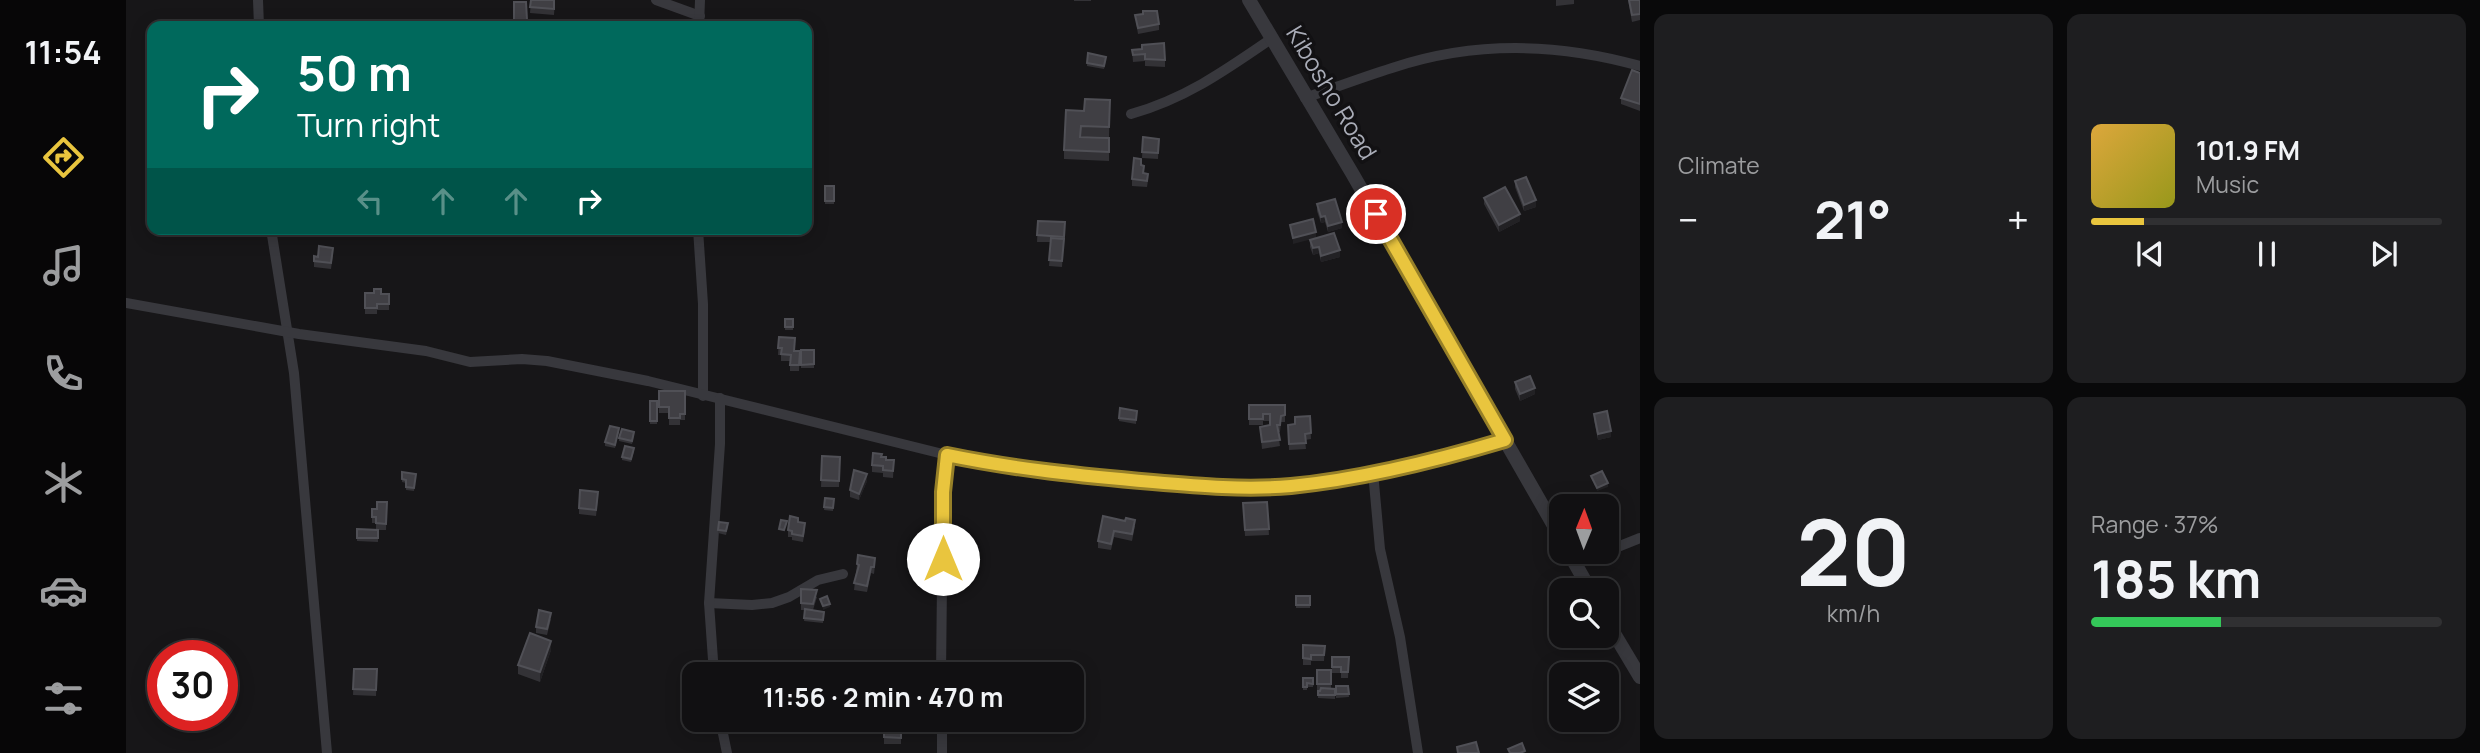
<!DOCTYPE html>
<html lang="en">
<head>
<meta charset="utf-8">
<style>
  body { margin:0; font-family:Manrope,sans-serif; background:#1e1e20; color:#f1f3f6; height:100vh; display:flex; flex-direction:column; font-size:26px; white-space:nowrap }
  * { box-sizing:border-box; margin:0 }
  p { font-size:23px; color:#9c9d9f }
  .icon { flex:none; width:38px; height:38px; fill:none; stroke:currentColor; stroke-width:2; stroke-linecap:round; stroke-linejoin:round }
  .map { position:relative; flex:1; overflow:hidden }
  .details { display:flex; flex-direction:column; gap:14px; padding:14px; background:#09090a; width:840px }
  .details>* { flex:none }
  .top-card { position:absolute; left:21px; top:21px; width:665px; height:214px; border-radius:14px; box-shadow:0 4px 18px #0003,0 0 0 2px #303032; background:#00695c; color:#fff; overflow:hidden }
  .needle { width:46px; rotate:1deg }
  .tools { position:absolute; left:1423px; top:494px; display:grid; gap:14px }
  .tools a { display:grid; place-items:center; width:70px; height:70px; border-radius:14px; background:#111012; box-shadow:0 4px 18px #0003,0 0 0 2px #303032; font-size:35px }
  .speed { position:absolute; left:21px; top:640px; display:flex; gap:14px; font-size:35px; font-weight:700; text-align:center }
  .speed>* { display:grid; place-content:center; width:91px; height:91px; border-radius:50%; background:#111012; box-shadow:0 4px 18px #0003,0 0 0 2px #303032; line-height:1 }
  .speed .limit { border:10px solid #d22; background:#fff; color:#111 }
  .pin { position:absolute; display:grid; place-items:center; width:60px; height:60px; color:#fff; margin:-30px; border:4px solid #fff; border-radius:50%; box-shadow:0 2px 7px #0007 }
  .me { position:absolute; width:77px; margin:-38px; rotate:0deg; stroke-linejoin:round; filter:drop-shadow(0 0 5px #0008) }
  .turn { display:flex; align-items:center; gap:24px; height:147px; padding:0 35px; font-size:32px }
  .turn .icon { width:91px; height:91px; stroke-width:2.5 }
  .turn b { display:block; font-size:49px; line-height:60px }
  .lanes { display:flex; align-items:center; height:66px; padding:0 35px; background:#0003; justify-content:center; gap:35px; direction:ltr }
  .lanes .off { opacity:.35 }
  .big { font-size:52px; font-weight:700; line-height:1.1 }
  .details .widget { flex:1; display:flex; flex-direction:column; justify-content:center; gap:10px; min-width:0; padding:0 24px; border-radius:14px; background:#1e1e20 }
  .details .dial { align-items:center; gap:0 }
  .dial b { font-size:91px; line-height:1 }
  .song { display:flex; align-items:center; gap:21px }
  .cover { width:84px; height:84px; border-radius:10px; background:linear-gradient(135deg,hsl(40 70% 55%),hsl(60 70% 35%)) }
  .played { height:7px; border-radius:4px; background:linear-gradient(90deg,#e9c53e 15%,#303032 15%) }
  .keys { display:flex; justify-content:space-around; direction:ltr }
  .heat { display:flex; justify-content:space-between; align-items:center; font-size:38px; direction:ltr }
  .charge { height:10px; border-radius:5px; background:linear-gradient(90deg,#34c759 37%,#303032 0) }
  .details .tiles { flex:1; display:grid; gap:14px; grid-template-columns:repeat(2,1fr) }
  .trip { position:absolute; left:556px; top:662px; width:402px; height:70px; border-radius:14px; background:#111012; box-shadow:0 4px 18px #0003,0 0 0 2px #303032; font-weight:700; line-height:70px; text-align:center }
  main { display:flex; flex:1; min-height:0 }
  .dock { display:flex; flex-direction:column; width:126px; justify-content:space-around; align-items:center; background:#070607; color:#9c9d9f }
  .dock .icon { width:49px; height:49px }
  .dock .on { color:#e9c53e }
  .dock b { font-size:32px; color:#f1f3f6 }
  .map>svg:first-child { display:block }
  .lines { fill:none; stroke-linecap:round; stroke-linejoin:round }
  .minor { stroke:#38383d; stroke-width:10 }
  .tertiary { stroke:#38383d; stroke-width:14 }
  .wall { fill:#333236 }
  .shaded-wall { fill:#222124 }
  .building { fill:#403f44; stroke:#505056; stroke-width:2 }
  .route-casing { stroke:#978028; stroke-width:18 }
  .route { stroke:#e9c53e; stroke-width:12 }
  .labels { text-anchor:middle; stroke-width:7; stroke-linejoin:round; paint-order:stroke }
  .street-label { font-size:24px; fill:#a9acb7; stroke:#121113 }
</style>
</head>
<body>
<main>
<nav class="dock">
<b>11:54</b>
<svg class="icon on" aria-label="directions" viewBox="0 0 24 24"><path d="M12 3l9 9-9 9-9-9zM9 14v-3h6M13 9l2 2-2 2"/></svg>
<svg class="icon" aria-label="music" viewBox="0 0 24 24"><path d="M9 18V5l10-2v13"/><circle cx="6" cy="18" r="3"/><circle cx="16" cy="16" r="3"/></svg>
<svg class="icon" aria-label="phone" viewBox="0 0 24 24"><path d="M5 4h4l2 5-3 2q2 4 5 5l2-3 5 2v4C11 20 4 13 5 4z"/></svg>
<svg class="icon" aria-label="climate" viewBox="0 0 24 24"><path d="M12 3v18M4 7l16 10M4 17L20 7"/></svg>
<svg class="icon" aria-label="car" viewBox="0 0 24 24"><path d="M5 17H2v-5l4-1 3-4h7l3 4 3 1v5h-3M9 17h6M6 11h13"/><circle cx="7" cy="17" r="2"/><circle cx="17" cy="17" r="2"/></svg>
<svg class="icon" aria-label="filters" viewBox="0 0 24 24"><path d="M4 7h16M4 17h16"/><circle cx="9" cy="7" r="2"/><circle cx="15" cy="17" r="2"/></svg>
</nav>
<div class="map">
<svg width="1514" height="753" viewBox="0 0 1514 753">
  <rect width="100%" height="100%" fill="#171618"/>
  <g class="lines">
    <g class="minor">
      <polyline points="132,0 133,26"/>
      <polyline points="530,0 574,16"/>
      <polyline points="573,26 574,0"/>
      <path d="M 1179,98 C 1208,88 1237,77 1266,68 C 1347,41 1432,43 1514,66"/>
      <path d="M 1005,114 C 1059,99 1100,70 1145,39"/>
      <polyline points="145,229 168,373 201,753"/>
      <polyline points="572,229 577,304 577,396"/>
      <polyline points="0,303 173,334 300,351 344,362 396,359 421,361 522,381 821,455 890,468 951,476 1078,486 1165,486 1247,472 1347,450 1379,441"/>
      <polyline points="1247,472 1254,549 1274,637 1292,753"/>
      <polyline points="1449,564 1514,538"/>
      <polyline points="583,603 626,605 646,603 663,597 692,580 717,574"/>
      <polyline points="588,674 583,603 594,444 594,398"/>
      <polyline points="815,674 817,492 821,455"/>
      <polyline points="594,719 601,753"/>
      <polyline points="816,753 816,719"/>
    </g>
    <g class="tertiary">
      <polyline points="1123,0 1226,173 1435,538"/>
      <polyline points="1442,551 1464,590"/>
      <polyline points="1480,620 1514,677"/>
    </g>
  </g>
  <g class="wall">
    <polygon points="405,0 429,0 428,15 404,13"/>
    <rect x="948" y="0" width="17" height="1"/>
    <polygon points="1430,0 1448,0 1448,4 1430,6"/>
    <polygon points="1502,0 1514,0 1514,20 1506,22"/>
    <polygon points="388,2 400,2 401,26 388,26"/>
    <polygon points="1009,15 1033,24 1033,30 1012,34"/>
    <polygon points="1006,50 1039,60 1039,67 1019,66 1019,61 1007,62"/>
    <polygon points="980,60 978,69 961,66 961,63"/>
    <polygon points="1514,73 1514,111 1495,104 1495,98"/>
    <polygon points="984,100 983,137 955,136 955,137 983,138 983,161 938,159 938,150 958,111"/>
    <polygon points="1017,137 1033,139 1032,159 1016,158"/>
    <polygon points="1015,165 1018,173 1022,180 1021,187 1006,186 1006,179"/>
    <polygon points="1389,181 1410,207 1398,211 1389,187"/>
    <rect x="699" y="186" width="9" height="18"/>
    <polygon points="1358,198 1394,221 1373,232 1358,204"/>
    <polygon points="1191,204 1216,228 1202,232 1199,222 1195,223 1191,211"/>
    <polygon points="912,221 939,222 936,267 923,266 925,242 911,242"/>
    <polygon points="183,229 191,229 190,234 183,232"/>
    <polygon points="1184,240 1214,257 1195,262 1193,253 1187,255 1184,247"/>
    <polygon points="207,254 205,269 188,267 188,256 192,257"/>
    <polygon points="239,293 263,294 263,310 251,310 251,314 239,314"/>
    <rect x="659" y="319" width="8" height="11"/>
    <polygon points="653,337 669,351 674,351 673,371 664,371 664,361 655,361 655,355 652,355"/>
    <rect x="675" y="350" width="13" height="18"/>
    <polygon points="1389,382 1409,394 1394,401 1389,389"/>
    <polygon points="533,391 559,391 559,420 554,420 554,425 543,425 543,413 533,413"/>
    <rect x="524" y="401" width="7" height="23"/>
    <polygon points="1123,405 1159,405 1159,422 1155,422 1154,432 1152,432 1154,446 1136,449 1134,427 1144,425 1144,421 1137,421 1137,425 1123,425"/>
    <polygon points="1011,411 1010,424 993,421 993,418"/>
    <polygon points="1468,414 1485,437 1472,440 1468,420"/>
    <polygon points="1184,416 1185,439 1179,440 1180,449 1163,450 1162,425 1169,424"/>
    <polygon points="493,431 489,448 479,446 479,442"/>
    <polygon points="508,435 506,444 493,441 493,438"/>
    <polygon points="508,451 505,462 496,460 496,457"/>
    <polygon points="696,456 714,457 713,487 695,487"/>
    <polygon points="755,457 760,460 768,460 767,478 757,477 757,473 746,472 746,465"/>
    <polygon points="276,472 290,474 288,491 280,490 280,483 276,482"/>
    <polygon points="741,481 733,500 724,497 724,490"/>
    <polygon points="472,498 470,516 453,514 453,508"/>
    <polygon points="699,498 708,499 707,511 698,510"/>
    <polygon points="261,502 260,530 252,530 252,542 231,541 231,529 250,529 250,523 246,523 246,509 251,509"/>
    <polygon points="1141,502 1143,535 1119,536 1117,503"/>
    <polygon points="977,516 1009,526 1006,541 988,537 985,550 972,548 972,541"/>
    <polygon points="672,522 679,529 677,542 666,540 666,537 662,537 662,530"/>
    <polygon points="602,526 600,535 592,533 592,530"/>
    <polygon points="731,564 749,565 748,574 745,573 741,592 728,590"/>
    <polygon points="675,589 691,597 687,610 698,612 697,623 678,621 679,610 675,610"/>
    <rect x="1170" y="596" width="14" height="12"/>
    <polygon points="425,619 421,635 410,633 410,627"/>
    <polygon points="1177,645 1199,646 1198,661 1185,661 1185,665 1177,665"/>
    <polygon points="425,650 414,682 392,674 392,665"/>
    <polygon points="1206,657 1223,657 1222,678 1215,678 1215,673 1206,673"/>
    <polygon points="228,669 251,669 250,696 227,695"/>
    <polygon points="1191,670 1205,670 1205,689 1209,689 1209,699 1192,698 1192,691 1194,690 1191,690"/>
    <polygon points="1177,678 1187,678 1187,687 1181,687 1181,690 1177,690"/>
    <polygon points="1210,686 1222,686 1223,697 1210,698"/>
    <polygon points="672,719 689,719 689,721"/>
    <polygon points="724,719 734,719 733,731 724,730"/>
    <polygon points="775,722 775,744 758,744 758,726 766,726"/>
  </g>
  <g class="shaded-wall">
    <polygon points="1410,200 1410,207 1398,211 1398,205"/>
    <polygon points="1394,214 1394,221 1373,232 1373,225"/>
    <polygon points="1199,216 1199,222 1195,223 1195,217"/>
    <polygon points="1216,222 1216,228 1202,232 1202,226"/>
    <polygon points="1190,232 1190,238 1167,244 1167,238"/>
    <polygon points="1193,247 1193,253 1187,255 1187,248"/>
    <polygon points="1214,250 1214,257 1195,262 1195,256"/>
    <polygon points="1409,388 1409,394 1394,401 1394,394"/>
    <polygon points="1485,431 1485,437 1472,440 1472,434"/>
    <polygon points="741,474 741,481 733,500 733,494"/>
    <polygon points="1482,483 1482,487 1471,491 1471,488"/>
    <polygon points="704,604 704,607 697,610 697,606"/>
    <polygon points="425,641 425,650 414,682 414,672"/>
  </g>
  <g class="building">
    <polygon points="405,0 428,0 428,9 404,7"/>
    <polygon points="1503,0 1514,0 1514,14 1506,15"/>
    <polygon points="388,2 400,2 401,20 388,20"/>
    <polygon points="1017,11 1031,11 1033,24 1012,28 1009,15 1017,14"/>
    <rect x="664" y="23" width="8" height="3"/>
    <polygon points="1038,43 1039,60 1019,59 1019,54 1007,55 1006,50 1016,49 1016,45"/>
    <polygon points="962,53 980,57 978,66 961,63"/>
    <polygon points="1506,70 1514,73 1514,104 1495,98"/>
    <polygon points="959,99 984,100 983,127 955,126 954,137 983,138 983,152 938,150 940,110 958,111"/>
    <polygon points="1017,137 1033,139 1032,153 1016,152"/>
    <polygon points="1008,158 1015,159 1015,165 1018,166 1017,173 1022,174 1021,181 1006,179"/>
    <polygon points="1400,177 1410,200 1398,205 1389,181"/>
    <rect x="699" y="186" width="9" height="15"/>
    <polygon points="1379,187 1394,214 1373,225 1358,198"/>
    <polygon points="1209,199 1216,222 1202,226 1199,216 1195,217 1191,204"/>
    <polygon points="1187,219 1190,232 1167,238 1164,225"/>
    <polygon points="912,221 939,222 938,237 911,235"/>
    <polygon points="1208,233 1214,250 1195,256 1193,247 1187,248 1184,240"/>
    <polygon points="925,238 938,239 936,261 923,260"/>
    <polygon points="193,246 207,248 205,263 188,261 188,256 192,257"/>
    <polygon points="248,289 255,289 255,294 263,294 263,304 251,304 251,308 239,308 239,293 248,293"/>
    <rect x="659" y="319" width="8" height="8"/>
    <polygon points="653,337 669,338 668,351 674,351 673,365 664,365 665,355 655,354 656,348 652,348"/>
    <polygon points="675,350 688,350 688,364 675,365"/>
    <polygon points="1404,376 1409,388 1394,394 1389,382"/>
    <polygon points="533,391 559,391 559,414 554,414 554,418 543,418 543,407 533,407"/>
    <rect x="524" y="401" width="7" height="20"/>
    <polygon points="1123,405 1159,405 1159,415 1155,416 1154,425 1151,425 1154,440 1136,442 1134,427 1144,425 1144,414 1137,414 1137,419 1123,419"/>
    <polygon points="994,408 1011,411 1010,420 993,418"/>
    <polygon points="1481,411 1485,431 1472,434 1468,414"/>
    <polygon points="1184,416 1185,433 1179,434 1180,443 1163,444 1162,425 1169,424 1169,417"/>
    <polygon points="484,426 493,428 489,445 479,442"/>
    <polygon points="496,429 508,432 506,441 493,438"/>
    <polygon points="499,446 508,448 505,459 496,457"/>
    <polygon points="747,453 756,454 755,457 760,457 760,460 768,460 767,471 757,470 757,466 746,465"/>
    <polygon points="696,456 714,457 713,481 695,480"/>
    <polygon points="728,470 741,474 733,494 724,490"/>
    <polygon points="1476,471 1482,483 1471,488 1465,476"/>
    <polygon points="276,472 290,474 288,488 280,487 280,480 276,479"/>
    <polygon points="454,490 472,492 470,510 453,508"/>
    <polygon points="699,498 708,499 707,508 698,507"/>
    <polygon points="251,502 261,502 260,524 250,523 250,517 246,517 246,509 251,509"/>
    <polygon points="1141,502 1143,529 1119,530 1117,503"/>
    <polygon points="664,516 672,518 672,522 679,523 677,536 666,534 666,531 662,530"/>
    <polygon points="977,516 999,521 1000,518 1009,520 1006,534 988,531 985,544 972,541"/>
    <polygon points="655,520 661,521 658,530 653,529"/>
    <polygon points="593,522 602,523 600,531 592,530"/>
    <polygon points="231,529 252,530 252,538 231,538"/>
    <polygon points="732,555 749,558 748,567 745,567 741,586 728,583 733,565 731,564"/>
    <polygon points="675,589 691,590 687,604 675,603"/>
    <polygon points="701,596 704,604 697,606 694,599"/>
    <rect x="1170" y="596" width="14" height="9"/>
    <polygon points="679,609 698,612 697,620 678,618"/>
    <polygon points="413,610 425,613 421,629 410,627"/>
    <polygon points="404,633 425,641 414,672 392,665"/>
    <polygon points="1177,645 1199,646 1198,655 1185,655 1185,659 1177,658"/>
    <polygon points="1206,657 1223,657 1222,672 1215,672 1215,667 1206,667"/>
    <polygon points="228,669 251,669 250,690 227,689"/>
    <rect x="1191" y="670" width="14" height="14"/>
    <polygon points="1177,678 1187,678 1187,684 1181,683 1181,687 1177,687"/>
    <polygon points="1210,686 1222,686 1223,694 1210,694"/>
    <polygon points="1195,688 1209,689 1209,695 1192,695 1192,691 1194,691"/>
    <polygon points="724,719 733,719 733,728 724,727"/>
    <polygon points="766,721 775,722 775,738 758,737 758,726 766,726"/>
    <polygon points="1350,742 1353,753 1332,753 1331,747"/>
    <polygon points="1396,743 1399,751 1394,753 1384,753 1382,749"/>
  </g>
  <g class="lines">
    <g class="route-casing">
      <path id="route" d="M 817,559 L 817,492 L 821,455 C 889,469 957,476 1027,482 C 1073,486 1120,490 1165,486 C 1236,479 1312,460 1379,440 L 1250,214"/>
    </g>
    <use href="#route" class="route"/>
  </g>
  <g class="labels">
    <g class="street-label">
      <text transform="translate(1205 93) rotate(59)" y="8">Kibosho Road</text>
    </g>
  </g>
</svg>
<div class="tools">
<a><svg class="needle" viewBox="-14 -14 28 28"><path d="M0-13l5 13h-10z" fill="#e53935"/><path d="M0 13l5-13h-10z" fill="#9c9d9f"/></svg></a>
<a><svg class="icon" aria-label="search" viewBox="0 0 24 24"><circle cx="10" cy="10" r="6"/><path d="M15 15l6 6"/></svg></a>
<a><svg class="icon" aria-label="layers" viewBox="0 0 24 24"><path d="M12 4l9 5-9 5-9-5zM3 14l9 5 9-5"/></svg></a>
</div>
<div class="speed"><div class="limit">30</div></div>
<div class="pin" style="left:1250px;top:214px;background:#d93025"><svg class="icon" aria-label="arrive" viewBox="0 0 24 24"><path d="M6 21V4h12l-3 4 3 4H6"/></svg></div>
<svg class="me" style="left:817px;top:559px" viewBox="-20 -20 40 40"><circle r="19" fill="#fff"/><path d="M0-13L10 11 0 6-10 11z" fill="#e9c53e"/></svg>
<div class="trip">11:56 · 2 min · 470 m</div>
<div class="top-card">
<div class="turn"><svg class="icon" aria-label="right" viewBox="0 0 24 24"><path d="M7 20v-9h11M14 6l5 5-5 5"/></svg><div><b>50 m</b>Turn right</div></div>
<div class="lanes"><svg class="icon off" aria-label="left" viewBox="0 0 24 24"><path d="M17 20v-9H6M10 6l-5 5 5 5"/></svg><svg class="icon off" aria-label="ahead" viewBox="0 0 24 24"><path d="M12 20V5M6 11l6-6 6 6"/></svg><svg class="icon off" aria-label="ahead" viewBox="0 0 24 24"><path d="M12 20V5M6 11l6-6 6 6"/></svg><svg class="icon" aria-label="right" viewBox="0 0 24 24"><path d="M7 20v-9h11M14 6l5 5-5 5"/></svg></div>
</div>
</div>
<section class="details">
<div class="tiles">
<div class="widget"><p>Climate</p>
<div class="heat"><a>−</a><b class="big">21°</b><a>+</a></div>
</div>
<div class="widget">
<div class="song"><i class="cover"></i><div><b>101.9 FM</b><p>Music</p></div></div>
<div class="played"></div>
<div class="keys"><svg class="icon" aria-label="previous" viewBox="0 0 24 24"><path d="M18 5L8 12l10 7zM5 5v14"/></svg><svg class="icon" aria-label="pause" viewBox="0 0 24 24"><path d="M8 5v14M16 5v14"/></svg><svg class="icon" aria-label="next" viewBox="0 0 24 24"><path d="M6 5l10 7-10 7zM19 5v14"/></svg></div>
</div>
<div class="widget dial"><b>20</b><p>km/h</p></div>
<div class="widget"><p>Range · 37%</p><b class="big">185 km</b><div class="charge"></div></div>
</div>
</section>
</main>
</body>
</html>
